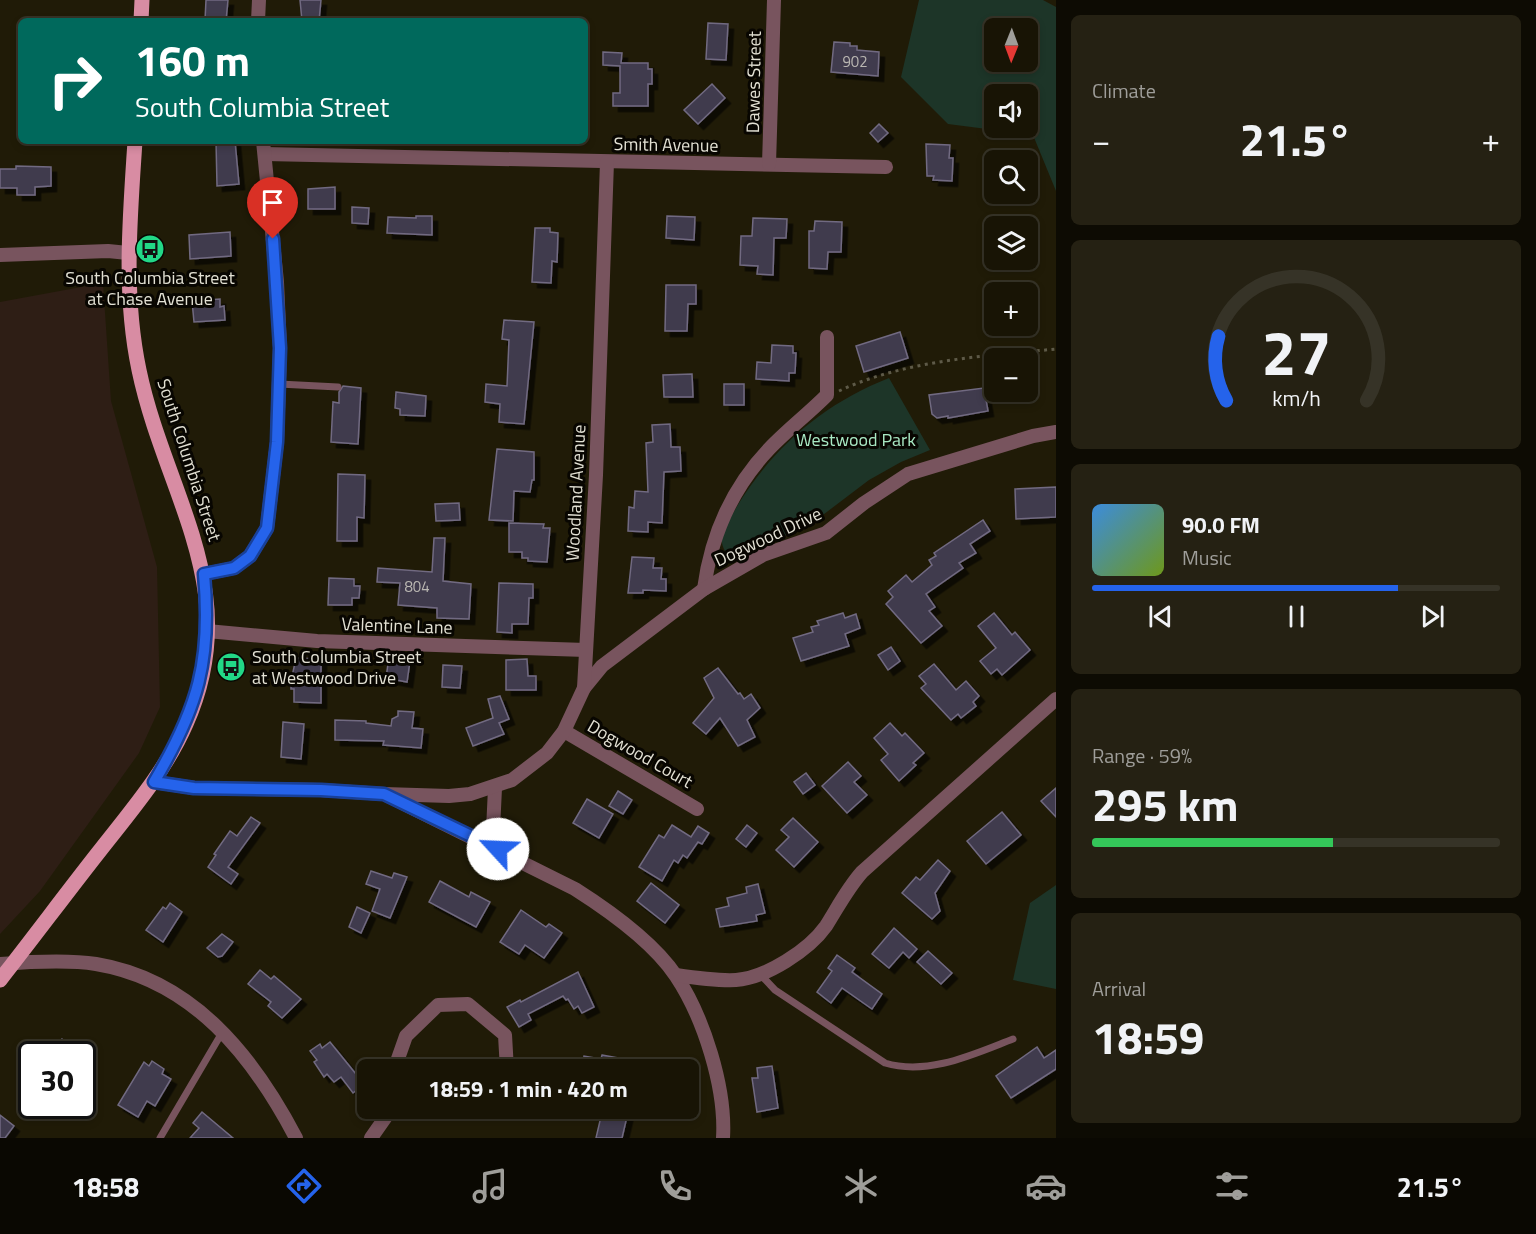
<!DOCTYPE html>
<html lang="en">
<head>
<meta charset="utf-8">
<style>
  body { margin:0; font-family:"Titillium Web",sans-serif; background:#252113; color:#f1f3f6; height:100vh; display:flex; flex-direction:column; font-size:22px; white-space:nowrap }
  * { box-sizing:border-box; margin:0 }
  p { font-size:20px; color:#9f9e9a }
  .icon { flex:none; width:33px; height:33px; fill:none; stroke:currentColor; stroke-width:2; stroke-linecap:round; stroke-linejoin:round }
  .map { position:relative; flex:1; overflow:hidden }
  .panel { display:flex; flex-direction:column; gap:15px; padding:15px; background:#0d0b03; width:480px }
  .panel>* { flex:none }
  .banner { position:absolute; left:18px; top:18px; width:570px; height:126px; border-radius:9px; box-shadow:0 3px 9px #0003,0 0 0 2px #363327; background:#00695c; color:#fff; overflow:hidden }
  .needle { width:39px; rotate:181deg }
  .buttons { position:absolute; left:984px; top:18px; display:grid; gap:12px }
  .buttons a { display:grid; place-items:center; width:54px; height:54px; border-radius:9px; background:#181405; box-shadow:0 3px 9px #0003,0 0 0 2px #363327; font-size:30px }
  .speed { position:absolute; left:18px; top:1041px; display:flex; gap:12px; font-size:30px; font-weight:700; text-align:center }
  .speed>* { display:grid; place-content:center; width:78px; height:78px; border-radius:50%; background:#181405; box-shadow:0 3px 9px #0003,0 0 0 2px #363327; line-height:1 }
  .speed .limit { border:3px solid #111; border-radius:9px; background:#fff; color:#111 }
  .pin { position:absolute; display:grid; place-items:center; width:51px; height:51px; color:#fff; margin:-62px -26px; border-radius:50% 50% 50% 0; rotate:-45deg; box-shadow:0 0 6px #0007 }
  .pin .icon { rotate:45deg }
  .me { position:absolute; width:66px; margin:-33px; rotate:295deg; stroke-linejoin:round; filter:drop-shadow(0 0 4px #0008) }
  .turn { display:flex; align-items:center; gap:21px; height:126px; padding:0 18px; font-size:27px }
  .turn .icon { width:78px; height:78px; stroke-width:2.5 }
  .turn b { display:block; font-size:42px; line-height:51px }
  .big { font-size:45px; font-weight:700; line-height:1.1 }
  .panel .tile { flex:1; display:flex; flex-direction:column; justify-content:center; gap:9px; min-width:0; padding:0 21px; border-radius:9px; background:#252113 }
  .panel .dial { align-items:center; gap:0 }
  .dial svg { height:156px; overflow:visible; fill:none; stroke:#363327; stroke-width:7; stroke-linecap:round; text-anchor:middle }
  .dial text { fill:#f1f3f6; stroke:none }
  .song { display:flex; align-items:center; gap:18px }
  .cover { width:72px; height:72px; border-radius:9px; background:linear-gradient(135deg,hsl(210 70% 55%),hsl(80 70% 35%)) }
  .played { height:6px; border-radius:3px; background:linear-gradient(90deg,#2563eb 75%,#363327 75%) }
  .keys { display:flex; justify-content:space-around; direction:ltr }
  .heat { display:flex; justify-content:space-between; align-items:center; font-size:33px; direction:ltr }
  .charge { height:9px; border-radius:4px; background:linear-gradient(90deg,#34c759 59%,#363327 0) }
  .trip { position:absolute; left:357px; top:1059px; width:342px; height:60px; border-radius:9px; background:#181405; box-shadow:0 3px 9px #0003,0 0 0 2px #363327; font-weight:700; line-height:60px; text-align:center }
  .menu { display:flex; height:96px; justify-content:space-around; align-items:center; background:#0a0802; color:#9f9e9a }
  .menu .icon { width:42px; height:42px }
  .menu .selected { color:#2563eb }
  .menu b { font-size:27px; color:#f1f3f6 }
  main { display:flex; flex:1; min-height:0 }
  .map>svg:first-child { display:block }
  .education { fill:#2e1e15 }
  .green { fill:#1d3528; fill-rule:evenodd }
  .building { fill:#403a4e; stroke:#716a81; stroke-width:1.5; filter:url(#shadow) }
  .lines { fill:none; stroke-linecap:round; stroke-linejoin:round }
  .path { stroke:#5e5a48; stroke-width:3; stroke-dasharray:3 4.5; stroke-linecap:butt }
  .lane { stroke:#78545e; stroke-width:7 }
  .street { stroke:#78545e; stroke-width:14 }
  .primary { stroke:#d88ca3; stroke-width:15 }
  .route-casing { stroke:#184099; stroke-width:15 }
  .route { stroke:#2563eb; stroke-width:10 }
  .labels { text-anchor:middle; stroke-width:6; stroke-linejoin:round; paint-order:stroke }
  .number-label { font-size:15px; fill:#bab7b2 }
  .street-label { font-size:18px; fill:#e3e1d4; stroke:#080601 }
  .poi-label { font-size:18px; fill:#e3e1d4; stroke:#080601 }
  .park-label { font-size:18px; fill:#a8e8c3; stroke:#080601 }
</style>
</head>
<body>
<main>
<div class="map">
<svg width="1056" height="1138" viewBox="0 0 1056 1138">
  <defs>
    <filter id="shadow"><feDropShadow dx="5.5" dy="5.5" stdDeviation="0" flood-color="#0009"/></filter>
  </defs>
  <rect width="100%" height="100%" fill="#201b07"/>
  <polygon class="education" points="103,283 111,401 157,567 160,707 139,753 40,891 0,934 0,302"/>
  <g class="green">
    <path d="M 919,0 L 1043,0 L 1056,7 L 1056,191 L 1033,135 L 948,124 L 901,77 ZM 994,28 L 1028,28 L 1028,62 L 994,62 ZM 994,94 L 1028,94 L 1028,128 L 994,128 Z"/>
    <path d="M 889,378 L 930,450 L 901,462 L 869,480 L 807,527 L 739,554 L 734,555 L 725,551 C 716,537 729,521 736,508 C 772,448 823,404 889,378 Z"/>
    <polygon points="1056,885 1056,989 1013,980 1030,903"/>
  </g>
  <g class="building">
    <polygon points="206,0 228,0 226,21 205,20"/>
    <polygon points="300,0 321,0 319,21 302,21"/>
    <polygon points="708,23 728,24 726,60 706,59"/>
    <polygon points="834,42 850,43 850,46 857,46 857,50 879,52 878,76 831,72"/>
    <polygon points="603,52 622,53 621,63 648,63 648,69 652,69 652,84 648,84 648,106 613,106 613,93 620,93 620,66 603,65"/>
    <polygon points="712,84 725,98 698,124 684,110"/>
    <polygon points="879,124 888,133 878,142 870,133"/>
    <polygon points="216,141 235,141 239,184 217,186"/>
    <polygon points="926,144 950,145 949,158 953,158 952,181 933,180 934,176 927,176"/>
    <polygon points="16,166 51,167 51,186 35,187 35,195 17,195 17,188 0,188 0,169 16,169"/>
    <polygon points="335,187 335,209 308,209 308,189"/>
    <polygon points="352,207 369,208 368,224 352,223"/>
    <polygon points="416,216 432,216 432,235 387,233 388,217 416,218"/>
    <polygon points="667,216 695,217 694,240 666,238"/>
    <polygon points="753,218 787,219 786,238 774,238 773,275 757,274 758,266 740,265 741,236 752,236"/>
    <polygon points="815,221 842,222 841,252 828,252 827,269 809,268 809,231 814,231"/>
    <polygon points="535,228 550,228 550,232 558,233 557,262 552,261 551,283 532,282"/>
    <polygon points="230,232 231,256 190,259 189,235"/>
    <polygon points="666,285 696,285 696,304 688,304 687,331 665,331"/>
    <polygon points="220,299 220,307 224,306 225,320 194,322 192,301"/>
    <polygon points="504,320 534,322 524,424 499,422 500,404 485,402 486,384 507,386 509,340 502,339"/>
    <polygon points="900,332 908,358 864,372 856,346"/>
    <polygon points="772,345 793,346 793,353 796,353 795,373 789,373 789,381 756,379 757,362 771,363"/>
    <polygon points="692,374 693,397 664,397 663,375"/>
    <rect x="724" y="384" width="20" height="21"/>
    <polygon points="343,386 361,388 358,444 331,442 333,402 339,403 339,392"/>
    <polygon points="984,388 988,411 948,418 948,416 937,418 932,414 929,395"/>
    <polygon points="396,392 426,396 425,416 400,415 400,409 395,408"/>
    <polygon points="670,424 671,447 680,447 681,471 664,472 662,523 648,522 648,532 628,531 629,507 634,508 635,491 648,492 646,443 653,442 652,425"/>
    <polygon points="497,449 534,452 534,480 532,480 530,492 514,491 513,521 489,520"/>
    <polygon points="338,474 365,475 364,518 357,517 357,541 337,541"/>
    <polygon points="1056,487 1056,517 1016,519 1015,489"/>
    <polygon points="459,503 460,520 436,521 435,504"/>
    <polygon points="983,520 990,531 970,544 976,553 959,563 963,568 926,594 935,607 929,611 942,626 921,643 886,604 893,597 888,591 906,575 912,582 932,565 929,560 936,556 934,553"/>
    <polygon points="509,523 544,524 543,528 550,528 547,562 528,561 528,558 522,558 522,552 509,552"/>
    <polygon points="434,538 445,538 443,581 471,584 469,619 437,618 437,608 398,605 400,583 377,582 378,568 432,572"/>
    <polygon points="632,557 654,558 653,568 662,568 661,579 666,579 666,591 643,590 643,593 628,593"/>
    <polygon points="329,578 354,579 354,586 360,586 359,598 352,598 352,605 328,605"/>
    <polygon points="499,583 533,584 533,598 529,598 528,624 512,624 512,633 497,632"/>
    <polygon points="843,613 845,618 856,614 860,628 845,634 849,646 801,661 793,638 813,632 811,627 819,625 817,621"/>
    <polygon points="994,613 1012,635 1015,632 1030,650 1002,675 997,669 991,674 980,661 996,648 978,626"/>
    <polygon points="891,647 900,661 888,670 878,655"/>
    <polygon points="389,657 410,661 407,682 386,678"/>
    <polygon points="296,658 321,659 321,703 294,702 294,689 291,689 291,681"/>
    <polygon points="527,659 528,676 536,676 536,690 506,690 506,660"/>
    <polygon points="934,664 956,690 966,681 979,696 973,702 976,706 961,718 958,714 951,720 921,688 926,684 919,676"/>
    <polygon points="443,665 462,666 460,688 442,687"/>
    <polygon points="718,668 738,694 740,693 744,699 751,694 760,708 747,720 755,737 738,746 720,718 706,734 693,723 714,698 704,678"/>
    <polygon points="500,696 509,719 499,723 504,734 473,746 466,728 493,718 488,699"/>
    <polygon points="398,711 414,712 412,728 423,729 421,748 383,745 384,741 335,740 335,720 366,721 366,723 391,726 392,719 398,716"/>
    <polygon points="283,722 304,724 301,759 281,757"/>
    <polygon points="890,723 902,736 905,733 924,753 913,763 916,765 899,781 881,760 888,754 874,738"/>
    <polygon points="848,762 861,776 854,782 867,795 847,813 822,786"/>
    <polygon points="806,773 815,785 803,794 794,782"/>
    <polygon points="1056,788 1056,817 1041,801"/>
    <polygon points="618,791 632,800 623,814 609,806"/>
    <polygon points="587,799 613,814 599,838 573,823"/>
    <polygon points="1002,812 1021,835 986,864 967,841"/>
    <polygon points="251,817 260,823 228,867 238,874 231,884 208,867 216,855 214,854 230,831 237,836"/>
    <polygon points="793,818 818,842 794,867 776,850 789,837 781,830"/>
    <polygon points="672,825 691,837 698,826 709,833 702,844 698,842 687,858 683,855 678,863 674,860 662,881 639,867 659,835 664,838"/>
    <polygon points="747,825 757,833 746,847 736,839"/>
    <polygon points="938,860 950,871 935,893 940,911 932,919 902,893 916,877 920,880"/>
    <polygon points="371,871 392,878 394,873 407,877 390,918 372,911 380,889 366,884"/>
    <polygon points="440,881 469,897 471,892 490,902 476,927 429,902"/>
    <polygon points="651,883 679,905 665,923 637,901"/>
    <polygon points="758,884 765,913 756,915 757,921 720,927 716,909 729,906 727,898 747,893 746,887"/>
    <polygon points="170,903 182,912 163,942 146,930 163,907 166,909"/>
    <polygon points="357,907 370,913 361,933 349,927"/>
    <polygon points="521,910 546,927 549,924 562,933 544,958 525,945 519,954 500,942"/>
    <polygon points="894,928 917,949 909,958 903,952 889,968 872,954"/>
    <polygon points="222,934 233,942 222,956 218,957 207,948"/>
    <polygon points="928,951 952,973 941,984 917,962"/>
    <polygon points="837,955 855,968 852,972 882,994 872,1009 842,988 831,1003 817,992 832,971 828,968"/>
    <polygon points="260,970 271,979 274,976 301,999 282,1018 268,1006 271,1002 248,984"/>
    <polygon points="578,972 594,1007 582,1013 578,1006 574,1009 568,999 566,1000 563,996 528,1014 531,1020 519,1027 507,1007 520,1000 521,1002"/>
    <polygon points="62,1039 83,1054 49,1054"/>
    <polygon points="330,1042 364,1084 353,1093 341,1077 334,1082 327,1074 324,1077 314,1062 317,1060 310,1051 320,1044 322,1048"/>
    <polygon points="1037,1047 1044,1058 1056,1050 1056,1069 1011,1098 996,1076"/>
    <polygon points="602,1055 619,1058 618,1063 623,1064 622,1070 582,1070 584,1056 601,1059"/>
    <polygon points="152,1061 164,1069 162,1074 171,1079 155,1106 147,1101 138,1117 118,1105 144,1062 149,1066"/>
    <polygon points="772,1066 778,1108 757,1112 752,1078 758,1078 757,1068"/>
    <polygon points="603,1108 629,1108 622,1138 596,1138"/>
    <polygon points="202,1112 233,1138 190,1138 199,1128 193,1123"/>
    <polygon points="0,1115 14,1126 5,1138 0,1138"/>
  </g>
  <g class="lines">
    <path class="path" d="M 839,391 C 905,360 985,356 1056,349"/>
    <g class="lane">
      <polyline points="279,384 338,387"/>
      <path d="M 759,973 L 775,990 L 885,1063 C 928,1076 974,1054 1013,1039"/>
      <polyline points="160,1138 223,1031"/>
    </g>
    <g class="street">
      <polyline points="258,21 259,0"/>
      <polyline points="265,154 886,167"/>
      <polyline points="769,164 774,0"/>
      <polyline points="0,255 108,251 128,253"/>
      <polyline points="204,574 234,568 250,556 267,528 277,442 280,348 277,282 263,141"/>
      <path d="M 704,589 C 711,536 732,488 769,449 C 787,430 808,414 827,395 L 827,337"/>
      <polyline points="207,631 317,641 586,650"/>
      <polyline points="584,688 602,666 704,589 763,555 826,533 864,503 908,474 1033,436 1056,432"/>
      <polyline points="564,731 697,809"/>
      <path d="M 154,782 L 194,788 L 321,790 L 384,794 L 575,889 C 608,910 654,943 676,976 C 704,1018 726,1088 723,1138"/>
      <polyline points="495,788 493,830 498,849"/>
      <polyline points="384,794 449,796 470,794 512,780 547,753 564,731 584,688 596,475 607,162"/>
      <path d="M 0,964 C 26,962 71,960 96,964 C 193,980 253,1056 296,1138"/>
      <path d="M 676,975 C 696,978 716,981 736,980 C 766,978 809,950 826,926 C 838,907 847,889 862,872 L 1056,699"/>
      <polyline points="394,1070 406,1036 438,1005 468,1004 505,1035 507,1070"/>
      <polyline points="371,1138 392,1108"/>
    </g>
    <g class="primary">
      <polyline points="141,21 142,0"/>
      <path d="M 0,980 C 33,938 65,895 98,853 C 130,812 165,772 186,724 C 246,590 165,495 139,370 C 123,294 130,218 135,141"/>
    </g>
  </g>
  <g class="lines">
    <g class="route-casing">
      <path id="route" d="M 273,239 L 280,348 L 277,442 L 267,528 L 250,556 L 234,568 L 204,574 C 212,660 198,708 154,782 L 194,788 L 321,790 L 384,794 L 498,849"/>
    </g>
    <use href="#route" class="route"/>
  </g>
  <defs>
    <g id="bus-disc" transform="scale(1.5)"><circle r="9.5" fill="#22d887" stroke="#080601"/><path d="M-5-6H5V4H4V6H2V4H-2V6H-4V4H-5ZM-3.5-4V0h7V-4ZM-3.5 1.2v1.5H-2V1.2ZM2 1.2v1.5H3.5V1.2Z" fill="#111"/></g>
  </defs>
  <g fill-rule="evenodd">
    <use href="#bus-disc" x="150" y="249"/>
    <use href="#bus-disc" x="231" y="667"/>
  </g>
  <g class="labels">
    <g class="number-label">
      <text x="855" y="67">902</text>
      <text x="417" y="592">804</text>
    </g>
    <g class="street-label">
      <text transform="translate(754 82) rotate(-89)" y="6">Dawes Street</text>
      <text transform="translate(666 145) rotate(1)" y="6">Smith Avenue</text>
      <text transform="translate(189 460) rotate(72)" y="6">South Columbia Street</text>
      <text transform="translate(576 493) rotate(-87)" y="6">Woodland Avenue</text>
      <text transform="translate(768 537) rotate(-25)" y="6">Dogwood Drive</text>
      <text transform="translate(397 626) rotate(2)" y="6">Valentine Lane</text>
      <text transform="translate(640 754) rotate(30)" y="6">Dogwood Court</text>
    </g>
    <g class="poi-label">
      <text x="150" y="284">South Columbia Street<tspan x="150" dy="21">at Chase Avenue</tspan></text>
      <text x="252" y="663" text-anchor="start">South Columbia Street<tspan x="252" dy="21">at Westwood Drive</tspan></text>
    </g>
    <g class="park-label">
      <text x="856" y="446">Westwood Park</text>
    </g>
  </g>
</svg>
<div class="buttons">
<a><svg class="needle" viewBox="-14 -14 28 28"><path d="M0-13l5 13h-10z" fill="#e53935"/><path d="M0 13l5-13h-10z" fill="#9f9e9a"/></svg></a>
<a><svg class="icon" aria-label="sound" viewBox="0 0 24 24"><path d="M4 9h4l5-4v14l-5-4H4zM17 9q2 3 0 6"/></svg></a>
<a><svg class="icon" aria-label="search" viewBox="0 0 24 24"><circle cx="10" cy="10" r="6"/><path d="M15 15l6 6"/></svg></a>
<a><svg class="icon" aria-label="layers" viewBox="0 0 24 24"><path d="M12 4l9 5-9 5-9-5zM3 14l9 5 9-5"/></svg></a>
<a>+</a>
<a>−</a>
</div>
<div class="speed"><div class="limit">30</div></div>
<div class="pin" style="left:273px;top:239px;background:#d93025"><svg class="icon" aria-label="arrive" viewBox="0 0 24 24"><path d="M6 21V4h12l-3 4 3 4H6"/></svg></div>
<svg class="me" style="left:498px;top:849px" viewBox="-20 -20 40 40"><circle r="19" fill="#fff"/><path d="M0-13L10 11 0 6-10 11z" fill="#2563eb"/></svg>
<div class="trip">18:59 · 1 min · 420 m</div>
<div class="banner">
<div class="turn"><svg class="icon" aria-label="right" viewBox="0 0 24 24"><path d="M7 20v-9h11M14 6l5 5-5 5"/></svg><div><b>160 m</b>South Columbia Street</div></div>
</div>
</div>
<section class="panel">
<div class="tile"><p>Climate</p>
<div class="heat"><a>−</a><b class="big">21.5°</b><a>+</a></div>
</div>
<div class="tile dial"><svg viewBox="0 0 100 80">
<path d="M14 69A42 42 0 1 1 86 69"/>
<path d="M14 69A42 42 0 0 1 10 36" stroke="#2563eb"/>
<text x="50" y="56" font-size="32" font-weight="700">27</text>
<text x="50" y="72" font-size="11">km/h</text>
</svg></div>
<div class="tile">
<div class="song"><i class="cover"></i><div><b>90.0 FM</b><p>Music</p></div></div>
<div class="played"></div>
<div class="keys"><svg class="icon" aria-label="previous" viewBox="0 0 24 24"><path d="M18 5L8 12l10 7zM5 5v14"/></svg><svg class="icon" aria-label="pause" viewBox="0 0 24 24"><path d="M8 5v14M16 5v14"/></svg><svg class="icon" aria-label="next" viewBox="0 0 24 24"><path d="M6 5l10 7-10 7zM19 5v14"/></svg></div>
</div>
<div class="tile"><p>Range · 59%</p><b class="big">295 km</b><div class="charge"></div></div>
<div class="tile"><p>Arrival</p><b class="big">18:59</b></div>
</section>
</main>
<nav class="menu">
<b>18:58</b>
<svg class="icon selected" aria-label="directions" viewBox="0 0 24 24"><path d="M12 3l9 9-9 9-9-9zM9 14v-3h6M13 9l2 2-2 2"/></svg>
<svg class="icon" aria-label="music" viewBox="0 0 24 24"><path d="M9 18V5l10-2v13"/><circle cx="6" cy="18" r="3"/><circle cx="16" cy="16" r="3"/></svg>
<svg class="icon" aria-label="phone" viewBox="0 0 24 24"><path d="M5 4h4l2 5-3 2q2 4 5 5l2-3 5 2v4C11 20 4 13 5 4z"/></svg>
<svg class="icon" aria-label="climate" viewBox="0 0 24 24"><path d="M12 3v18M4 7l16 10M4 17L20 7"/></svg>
<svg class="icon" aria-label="car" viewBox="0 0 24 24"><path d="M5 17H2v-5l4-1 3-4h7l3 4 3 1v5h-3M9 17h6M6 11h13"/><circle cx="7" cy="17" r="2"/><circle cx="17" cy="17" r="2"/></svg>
<svg class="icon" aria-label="filters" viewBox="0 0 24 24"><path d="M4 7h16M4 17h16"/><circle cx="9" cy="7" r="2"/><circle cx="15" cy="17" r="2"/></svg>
<b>21.5°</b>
</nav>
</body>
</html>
